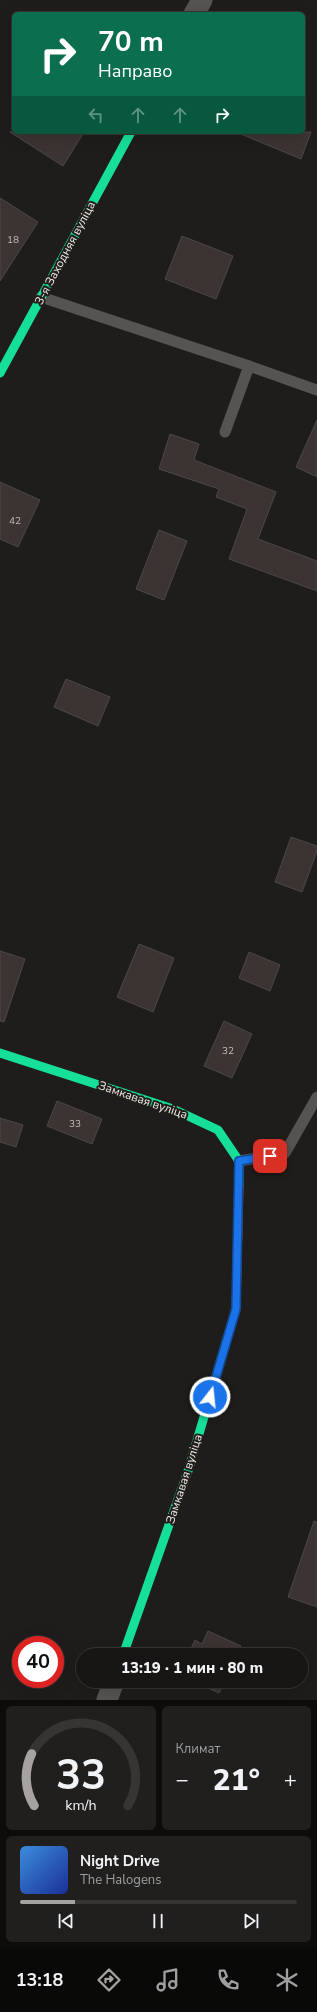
<!DOCTYPE html>
<html lang="ru">
<head>
<meta charset="utf-8">
<style>
  body { margin:0; font-family:"Nunito Sans",sans-serif; background:#201f1d; color:#f1f3f6; height:100vh; display:flex; flex-direction:column; font-size:15px; white-space:nowrap }
  * { box-sizing:border-box; margin:0 }
  p { font-size:13px; color:#9e9fa0 }
  .icon { flex:none; width:22px; height:22px; fill:none; stroke:currentColor; stroke-width:2; stroke-linecap:round; stroke-linejoin:round }
  .map { position:relative; height:1700px; overflow:hidden }
  .side { display:flex; flex-direction:column; gap:6px; padding:6px; background:#0d0c0b; flex:1 }
  .side>* { flex:none }
  .top-card { position:absolute; left:12px; top:12px; width:293px; height:122px; border-radius:6px; box-shadow:0 4px 16px #0002,0 0 0 1px #363534; background:#0b6e4f; color:#fff; overflow:hidden }
  .speed { position:absolute; left:12px; top:1636px; display:flex; gap:8px; font-size:20px; font-weight:700; text-align:center }
  .speed>* { display:grid; place-content:center; width:52px; height:52px; border-radius:50%; background:#171614; box-shadow:0 4px 16px #0002,0 0 0 1px #363534; line-height:1 }
  .speed .limit { border:6px solid #d22; background:#fff; color:#111 }
  .pin { position:absolute; display:grid; place-items:center; width:34px; height:34px; color:#fff; margin:-17px; border-radius:8px; box-shadow:0 2px 6px #0006 }
  .me { position:absolute; width:44px; margin:-22px; rotate:16deg; stroke-linejoin:round; filter:drop-shadow(0 0 3px #0008) }
  .turn { display:flex; align-items:center; gap:14px; height:84px; padding:0 20px; font-size:18px }
  .turn .icon { width:52px; height:52px; stroke-width:2.5 }
  .turn b { display:block; font-size:28px; line-height:34px }
  .lanes { display:flex; align-items:center; height:38px; padding:0 20px; background:#0003; justify-content:center; gap:20px; direction:ltr }
  .lanes .off { opacity:.35 }
  .big { font-size:30px; font-weight:800; line-height:1.1 }
  .side .card { flex:1; display:flex; flex-direction:column; justify-content:center; gap:6px; min-width:0; padding:0 14px; border-radius:6px; background:#201f1d }
  .side .dial { align-items:center; gap:0 }
  .dial svg { height:104px; overflow:visible; fill:none; stroke:#363534; stroke-width:7; stroke-linecap:round; text-anchor:middle }
  .dial text { fill:#f1f3f6; stroke:none }
  .song { display:flex; align-items:center; gap:12px }
  .cover { width:48px; height:48px; border-radius:6px; background:linear-gradient(135deg,hsl(210 70% 55%),hsl(230 70% 35%)) }
  .played { height:4px; border-radius:2px; background:linear-gradient(90deg,#a5a2a0 20%,#363534 20%) }
  .keys { display:flex; justify-content:space-around; direction:ltr }
  .heat { display:flex; justify-content:space-between; align-items:center; font-size:22px; direction:ltr }
  .side .tiles { flex:1; display:grid; gap:6px; grid-template-columns:1fr 1fr }
  .card:last-child { grid-column:span 2 }
  .trip { position:absolute; left:76px; top:1648px; width:232px; height:40px; border-radius:20px; background:#171614; box-shadow:0 4px 16px #0002,0 0 0 1px #363534; font-weight:800; line-height:40px; text-align:center }
  .tab-bar { display:flex; height:64px; justify-content:space-around; align-items:center; background:#090908; color:#9e9fa0 }
  .tab-bar .icon { width:28px; height:28px }
  .tab-bar .active { color:#a5a2a0 }
  .tab-bar b { font-size:18px; color:#f1f3f6 }
  .map>svg:first-child { display:block }
  .building { fill:#3c3432; stroke:#4a4846 }
  .lines { fill:none; stroke-linecap:round; stroke-linejoin:round }
  .lane { stroke:#565453; stroke-width:11 }
  .street { stroke:#565453; stroke-width:21 }
  .fast { stroke:#16e098; stroke-width:9 }
  .jam { stroke:#f24e42; stroke-width:9 }
  .route-casing { stroke:#114b97; stroke-width:10 }
  .route { stroke:#1a73e8; stroke-width:7 }
  .labels { text-anchor:middle; stroke-width:4; stroke-linejoin:round; paint-order:stroke }
  .number-label { font-size:10px; fill:#c1bcba }
  .street-label { font-size:12px; fill:#edeae7; stroke:#211e19 }
</style>
</head>
<body>
<div class="map">
<svg width="317" height="1700" viewBox="0 0 317 1700">
  <rect width="100%" height="100%" fill="#1f1d1b"/>
  <g class="building">
    <polygon points="10,132 84,132 63,166"/>
    <polygon points="236,132 311,132 301,159"/>
    <polygon points="0,198 38,222 0,281"/>
    <polygon points="182,236 233,256 216,299 165,279"/>
    <polygon points="317,420 317,477 296,467"/>
    <polygon points="170,434 199,444 194,460 276,492 258,539 317,561 317,591 229,559 247,509 216,497 219,489 159,469"/>
    <polygon points="0,482 40,500 18,547 0,539"/>
    <polygon points="159,530 187,541 164,600 136,589"/>
    <polygon points="66,679 110,697 98,726 54,707"/>
    <polygon points="291,837 317,846 317,851 302,892 275,882"/>
    <polygon points="139,944 174,958 153,1012 117,997"/>
    <polygon points="0,951 25,959 4,1022 0,1021"/>
    <polygon points="249,952 280,965 270,991 239,978"/>
    <polygon points="224,1021 252,1034 232,1078 204,1066"/>
    <polygon points="57,1101 102,1119 92,1144 47,1126"/>
    <polygon points="0,1118 23,1125 16,1147 0,1142"/>
    <polygon points="314,1521 317,1522 317,1607 288,1597"/>
    <polygon points="208,1631 241,1646 237,1655 188,1655 195,1640 202,1644"/>
    <polygon points="192,1681 225,1681 219,1693"/>
  </g>
  <g class="lines">
    <g class="lane">
      <polyline points="41,297 249,366 317,390"/>
      <polyline points="225,432 249,366"/>
      <polyline points="239,1161 285,1153 317,1097"/>
    </g>
    <g class="street">
      <polyline points="194,14 202,0"/>
      <polyline points="107,1700 114,1681"/>
    </g>
    <g class="fast">
      <polyline points="0,373 131,132"/>
      <polyline points="0,1053 173,1109 218,1130 239,1161 239,1185"/>
      <polyline points="123,1655 188,1471 233,1319"/>
    </g>
    <polyline class="jam" points="233,1319 236,1309 239,1185"/>
  </g>
  <g class="lines">
    <g class="route-casing">
      <polyline id="route" points="210,1397 236,1309 239,1161 270,1156"/>
    </g>
    <use href="#route" class="route"/>
  </g>
  <g class="labels">
    <g class="number-label">
      <text x="13" y="243">18</text>
      <text x="15" y="524">42</text>
      <text x="228" y="1054">32</text>
      <text x="75" y="1127">33</text>
    </g>
    <g class="street-label">
      <text transform="translate(65 253) rotate(-62)" y="4">3-я Заходняя вуліца</text>
      <text transform="translate(143 1100) rotate(19)" y="4">Замкавая вуліца</text>
      <text transform="translate(184 1479) rotate(-72)" y="4">Замкавая вуліца</text>
    </g>
  </g>
</svg>
<div class="speed"><div class="limit">40</div></div>
<div class="pin" style="left:270px;top:1156px;background:#d93025"><svg class="icon" aria-label="arrive" viewBox="0 0 24 24"><path d="M6 21V4h12l-3 4 3 4H6"/></svg></div>
<svg class="me" style="left:210px;top:1397px" viewBox="-20 -20 40 40"><circle r="17" fill="#1a73e8" stroke="#fff" stroke-width="3"/><path d="M0-11L8 9 0 5-8 9z" fill="#fff"/></svg>
<div class="trip">13:19 · 1 мин · 80 m</div>
<div class="top-card">
<div class="turn"><svg class="icon" aria-label="right" viewBox="0 0 24 24"><path d="M7 20v-9h11M14 6l5 5-5 5"/></svg><div><b>70 m</b>Направо</div></div>
<div class="lanes"><svg class="icon off" aria-label="left" viewBox="0 0 24 24"><path d="M17 20v-9H6M10 6l-5 5 5 5"/></svg><svg class="icon off" aria-label="ahead" viewBox="0 0 24 24"><path d="M12 20V5M6 11l6-6 6 6"/></svg><svg class="icon off" aria-label="ahead" viewBox="0 0 24 24"><path d="M12 20V5M6 11l6-6 6 6"/></svg><svg class="icon" aria-label="right" viewBox="0 0 24 24"><path d="M7 20v-9h11M14 6l5 5-5 5"/></svg></div>
</div>
</div>
<section class="side">
<div class="tiles">
<div class="card dial"><svg viewBox="0 0 100 80">
<path d="M14 69A42 42 0 1 1 86 69"/>
<path d="M14 69A42 42 0 0 1 12 29" stroke="#a5a2a0"/>
<text x="50" y="56" font-size="32" font-weight="700">33</text>
<text x="50" y="72" font-size="11">km/h</text>
</svg></div>
<div class="card"><p>Климат</p>
<div class="heat"><a>−</a><b class="big">21°</b><a>+</a></div>
</div>
<div class="card">
<div class="song"><i class="cover"></i><div><b>Night Drive</b><p>The Halogens</p></div></div>
<div class="played"></div>
<div class="keys"><svg class="icon" aria-label="previous" viewBox="0 0 24 24"><path d="M18 5L8 12l10 7zM5 5v14"/></svg><svg class="icon" aria-label="pause" viewBox="0 0 24 24"><path d="M8 5v14M16 5v14"/></svg><svg class="icon" aria-label="next" viewBox="0 0 24 24"><path d="M6 5l10 7-10 7zM19 5v14"/></svg></div>
</div>
</div>
</section>
<nav class="tab-bar">
<b>13:18</b>
<svg class="icon active" aria-label="directions" viewBox="0 0 24 24"><path d="M12 3l9 9-9 9-9-9zM9 14v-3h6M13 9l2 2-2 2"/></svg>
<svg class="icon" aria-label="music" viewBox="0 0 24 24"><path d="M9 18V5l10-2v13"/><circle cx="6" cy="18" r="3"/><circle cx="16" cy="16" r="3"/></svg>
<svg class="icon" aria-label="phone" viewBox="0 0 24 24"><path d="M5 4h4l2 5-3 2q2 4 5 5l2-3 5 2v4C11 20 4 13 5 4z"/></svg>
<svg class="icon" aria-label="climate" viewBox="0 0 24 24"><path d="M12 3v18M4 7l16 10M4 17L20 7"/></svg>
</nav>
</body>
</html>
